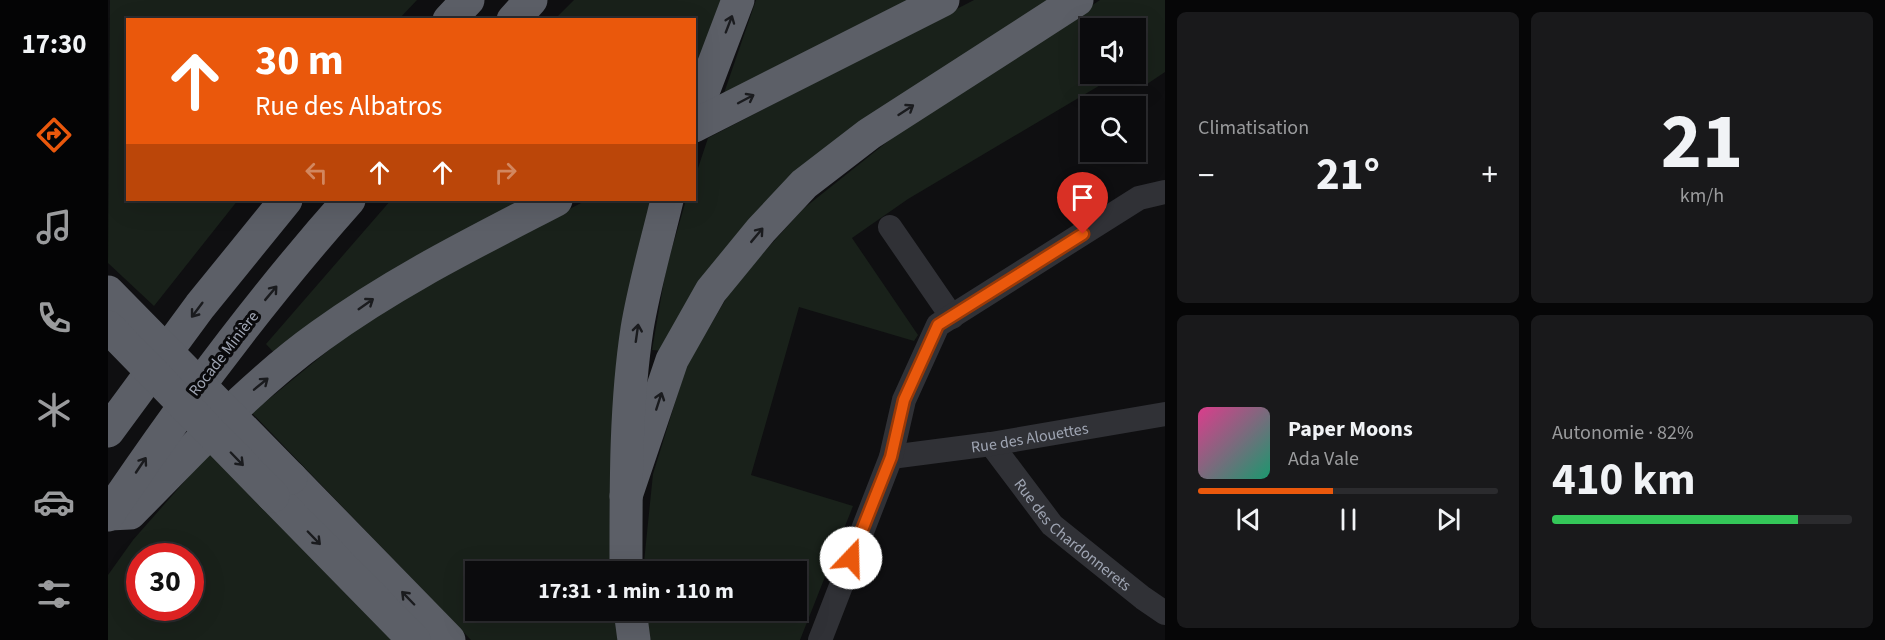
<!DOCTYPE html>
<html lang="fr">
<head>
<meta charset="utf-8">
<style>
  body { margin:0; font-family:"Source Sans 3",sans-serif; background:#19191b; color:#f1f3f6; height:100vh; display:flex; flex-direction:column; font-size:22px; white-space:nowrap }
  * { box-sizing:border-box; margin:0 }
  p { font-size:20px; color:#9a9b9d }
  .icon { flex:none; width:33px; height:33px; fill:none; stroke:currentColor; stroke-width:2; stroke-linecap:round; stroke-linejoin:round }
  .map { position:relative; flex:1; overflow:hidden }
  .details { display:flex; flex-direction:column; gap:12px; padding:12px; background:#060607; width:720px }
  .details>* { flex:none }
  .banner { position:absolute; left:18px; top:18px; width:570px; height:183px; border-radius:0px; box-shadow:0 6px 24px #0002,0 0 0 2px #2b2b2e; background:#ea580c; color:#fff; overflow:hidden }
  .fabs { position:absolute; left:972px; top:18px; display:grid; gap:12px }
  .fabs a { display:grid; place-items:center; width:66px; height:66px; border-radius:0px; background:#0b0b0d; box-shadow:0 6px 24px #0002,0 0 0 2px #2b2b2e; font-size:30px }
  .speed { position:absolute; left:18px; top:543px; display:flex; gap:12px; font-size:30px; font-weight:700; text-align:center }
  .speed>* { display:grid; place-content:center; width:78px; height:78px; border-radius:50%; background:#0b0b0d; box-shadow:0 6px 24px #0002,0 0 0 2px #2b2b2e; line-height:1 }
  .speed .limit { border:9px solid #d22; background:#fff; color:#111 }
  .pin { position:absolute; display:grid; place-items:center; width:51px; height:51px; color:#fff; margin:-62px -26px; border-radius:50% 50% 50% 0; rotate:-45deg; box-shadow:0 0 6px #0007 }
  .pin .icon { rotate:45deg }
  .me { position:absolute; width:66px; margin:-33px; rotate:21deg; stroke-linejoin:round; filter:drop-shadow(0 0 4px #0008) }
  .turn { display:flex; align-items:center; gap:21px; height:126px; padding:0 30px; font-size:27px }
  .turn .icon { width:78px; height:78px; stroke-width:2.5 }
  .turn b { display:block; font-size:42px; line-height:51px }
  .lanes { display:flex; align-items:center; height:57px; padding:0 30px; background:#0003; justify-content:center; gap:30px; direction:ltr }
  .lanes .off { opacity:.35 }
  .big { font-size:45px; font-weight:700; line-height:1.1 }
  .details .tile { flex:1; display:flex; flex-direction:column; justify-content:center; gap:9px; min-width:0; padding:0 21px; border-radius:9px; background:#19191b }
  .details .dial { align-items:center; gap:0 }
  .dial b { font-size:78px; line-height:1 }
  .song { display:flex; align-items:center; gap:18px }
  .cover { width:72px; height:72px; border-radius:9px; background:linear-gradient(135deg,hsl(330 70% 55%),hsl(160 70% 35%)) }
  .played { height:6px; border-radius:3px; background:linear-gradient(90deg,#ea580c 45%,#2b2b2e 45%) }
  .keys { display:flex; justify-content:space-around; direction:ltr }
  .heat { display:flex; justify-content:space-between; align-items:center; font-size:33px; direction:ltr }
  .charge { height:9px; border-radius:4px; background:linear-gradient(90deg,#34c759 82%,#2b2b2e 0) }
  .details .tiles { flex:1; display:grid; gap:12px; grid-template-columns:repeat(2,1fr) }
  .trip { position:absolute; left:357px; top:561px; width:342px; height:60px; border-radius:0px; background:#0b0b0d; box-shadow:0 6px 24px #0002,0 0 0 2px #2b2b2e; font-weight:700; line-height:60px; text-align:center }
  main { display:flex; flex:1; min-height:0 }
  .tabs { display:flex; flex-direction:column; width:108px; justify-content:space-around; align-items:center; background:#040405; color:#9a9b9d }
  .tabs .icon { width:42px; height:42px }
  .tabs .active { color:#ea580c }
  .tabs b { font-size:27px; color:#f1f3f6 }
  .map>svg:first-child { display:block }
  .green { fill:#19211a; fill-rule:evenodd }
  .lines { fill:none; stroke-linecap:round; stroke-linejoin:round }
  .minor { stroke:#303136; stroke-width:24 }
  .motorway { stroke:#5c5f67; stroke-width:33 }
  .motorway-bridge { stroke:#5c5f67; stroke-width:33 }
  .oneway { stroke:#1a1b1e }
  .route-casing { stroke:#983908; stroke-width:15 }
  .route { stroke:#ea580c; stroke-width:10 }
  .labels { text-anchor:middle; stroke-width:6; stroke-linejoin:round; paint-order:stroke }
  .street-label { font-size:16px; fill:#9fa5b3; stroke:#0a0a0c }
</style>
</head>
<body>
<main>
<nav class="tabs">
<b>17:30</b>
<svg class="icon active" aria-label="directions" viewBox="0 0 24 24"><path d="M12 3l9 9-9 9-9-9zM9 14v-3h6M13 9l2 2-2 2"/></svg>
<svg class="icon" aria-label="music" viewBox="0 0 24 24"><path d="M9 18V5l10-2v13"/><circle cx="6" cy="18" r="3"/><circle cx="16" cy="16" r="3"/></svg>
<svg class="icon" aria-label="phone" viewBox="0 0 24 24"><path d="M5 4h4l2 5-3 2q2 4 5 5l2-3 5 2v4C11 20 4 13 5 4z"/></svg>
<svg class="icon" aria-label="climate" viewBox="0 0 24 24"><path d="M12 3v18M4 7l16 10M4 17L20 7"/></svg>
<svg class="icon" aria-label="car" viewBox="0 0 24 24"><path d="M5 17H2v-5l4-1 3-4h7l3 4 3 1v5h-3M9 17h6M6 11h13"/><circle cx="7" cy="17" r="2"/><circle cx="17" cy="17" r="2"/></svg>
<svg class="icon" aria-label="filters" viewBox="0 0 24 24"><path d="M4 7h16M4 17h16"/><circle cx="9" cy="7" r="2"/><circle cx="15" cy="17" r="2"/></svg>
</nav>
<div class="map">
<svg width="1057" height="640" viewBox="0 0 1057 640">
  <rect width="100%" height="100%" fill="#0f0f11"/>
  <g class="green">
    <polygon points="2,0 309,0 291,19 20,20 20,200 130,200 46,306 0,263"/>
    <polygon points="466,0 619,0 587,84 586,20 446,20"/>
    <polygon points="648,0 808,0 614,99"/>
    <polygon points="866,0 949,0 759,125 556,351 544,350 558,269 578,200 586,200 587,177 600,138"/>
    <polygon points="992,0 1057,0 1057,72 1039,84 1028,69 1028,28 982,28 982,74 1011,74 800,199 744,238 810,335 806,341 691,307 643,475 745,506 692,640 541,640 538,611 688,610 688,572 535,572 545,474 578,367 626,285 695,209 789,134"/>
    <polygon points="283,200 423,200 169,356 158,344"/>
    <polygon points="479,200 549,200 504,571 368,572 368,610 507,611 510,640 363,640 144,413 244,331 331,276"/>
    <path d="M 105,449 L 295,640 L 0,640 L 0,575 L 25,540 ZM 32,556 L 82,556 L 82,608 L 32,608 Z"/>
  </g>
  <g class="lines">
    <g class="minor">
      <polyline points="782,227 844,317"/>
      <path id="s1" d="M 883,444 L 944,525 L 1035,598 L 1057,613"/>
      <path id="s2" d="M 783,457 L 883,444 L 1057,414"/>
      <polyline points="712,640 783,457 796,400 830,325 1031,198 1057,192"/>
    </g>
    <g class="motorway">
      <polyline points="341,20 360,0"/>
      <polyline points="405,20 423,0"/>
      <polyline points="586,116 630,0"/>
      <polyline points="586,126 835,0"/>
      <polyline points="0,431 92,306 178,200"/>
      <polyline points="183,478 341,640"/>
      <polyline points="165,496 306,640"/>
      <polyline points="518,496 564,360 603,291 653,230 696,184 761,134 969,0"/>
      <path d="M 1,514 L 22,513 C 83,452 142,386 212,336 C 286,282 367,242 448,200"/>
      <path d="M 0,515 C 74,405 153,299 241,200"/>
      <path d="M 518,572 C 518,491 517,408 529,329 C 536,286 549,242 559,200"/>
      <polyline points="522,610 526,640"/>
    </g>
    <g class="motorway-bridge">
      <polyline points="0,292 183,478"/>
      <polyline points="0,327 165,496"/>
    </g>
  </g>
  <defs><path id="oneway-shaft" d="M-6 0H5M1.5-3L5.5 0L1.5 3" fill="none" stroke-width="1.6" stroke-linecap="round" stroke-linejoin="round" transform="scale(1.5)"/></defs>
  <g class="oneway">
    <use href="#oneway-shaft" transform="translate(621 24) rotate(-69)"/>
    <use href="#oneway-shaft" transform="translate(638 99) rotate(-28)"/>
    <use href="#oneway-shaft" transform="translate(798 110) rotate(-33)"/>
    <use href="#oneway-shaft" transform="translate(649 235) rotate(-50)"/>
    <use href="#oneway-shaft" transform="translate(163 293) rotate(-50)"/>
    <use href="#oneway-shaft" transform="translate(258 304) rotate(-35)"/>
    <use href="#oneway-shaft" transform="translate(89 310) rotate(127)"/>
    <use href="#oneway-shaft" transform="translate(529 333) rotate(-82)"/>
    <use href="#oneway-shaft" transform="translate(153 384) rotate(-39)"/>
    <use href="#oneway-shaft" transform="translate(551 401) rotate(-72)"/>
    <use href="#oneway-shaft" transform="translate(129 459) rotate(46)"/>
    <use href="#oneway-shaft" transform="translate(33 465) rotate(-56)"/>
    <use href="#oneway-shaft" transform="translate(206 538) rotate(46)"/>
    <use href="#oneway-shaft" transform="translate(300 598) rotate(-134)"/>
  </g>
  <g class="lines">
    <g class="route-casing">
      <polyline id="route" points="743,558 783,457 796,400 830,325 975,234"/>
    </g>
    <use href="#route" class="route"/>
  </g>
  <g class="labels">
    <g class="street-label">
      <text transform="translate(115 353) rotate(-52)" y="6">Rocade Minière</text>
      <text dy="6" stroke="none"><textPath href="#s2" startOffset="140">Rue des Alouettes</textPath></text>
      <text dy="6" stroke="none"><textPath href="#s1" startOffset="123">Rue des Chardonnerets</textPath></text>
    </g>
  </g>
</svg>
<div class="fabs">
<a><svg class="icon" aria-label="sound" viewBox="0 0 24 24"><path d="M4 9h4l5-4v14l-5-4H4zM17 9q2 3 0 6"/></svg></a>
<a><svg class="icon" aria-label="search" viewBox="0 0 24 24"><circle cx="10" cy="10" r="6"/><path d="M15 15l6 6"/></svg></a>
</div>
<div class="speed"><div class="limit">30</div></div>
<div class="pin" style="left:975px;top:234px;background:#d93025"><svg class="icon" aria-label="arrive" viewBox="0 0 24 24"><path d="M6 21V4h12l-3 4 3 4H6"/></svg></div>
<svg class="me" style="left:743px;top:558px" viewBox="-20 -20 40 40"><circle r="19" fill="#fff"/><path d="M0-13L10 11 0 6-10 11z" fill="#ea580c"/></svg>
<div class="trip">17:31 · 1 min · 110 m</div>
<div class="banner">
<div class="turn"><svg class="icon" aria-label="ahead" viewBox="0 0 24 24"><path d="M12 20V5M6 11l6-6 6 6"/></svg><div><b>30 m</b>Rue des Albatros</div></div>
<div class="lanes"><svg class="icon off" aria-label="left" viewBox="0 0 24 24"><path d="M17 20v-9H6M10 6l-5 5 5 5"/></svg><svg class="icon" aria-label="ahead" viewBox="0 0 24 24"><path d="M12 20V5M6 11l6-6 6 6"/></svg><svg class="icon" aria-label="ahead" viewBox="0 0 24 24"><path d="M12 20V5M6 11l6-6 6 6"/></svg><svg class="icon off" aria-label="right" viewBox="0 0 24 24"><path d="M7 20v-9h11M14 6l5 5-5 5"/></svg></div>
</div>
</div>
<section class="details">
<div class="tiles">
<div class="tile"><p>Climatisation</p>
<div class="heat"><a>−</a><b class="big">21°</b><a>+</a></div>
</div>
<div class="tile dial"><b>21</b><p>km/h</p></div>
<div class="tile">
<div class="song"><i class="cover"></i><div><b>Paper Moons</b><p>Ada Vale</p></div></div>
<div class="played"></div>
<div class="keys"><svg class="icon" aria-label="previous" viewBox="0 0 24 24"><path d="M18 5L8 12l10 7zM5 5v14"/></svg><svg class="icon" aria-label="pause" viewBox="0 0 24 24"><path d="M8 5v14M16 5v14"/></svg><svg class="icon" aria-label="next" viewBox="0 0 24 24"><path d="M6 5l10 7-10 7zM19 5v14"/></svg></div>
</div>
<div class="tile"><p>Autonomie · 82%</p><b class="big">410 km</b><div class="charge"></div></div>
</div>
</section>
</main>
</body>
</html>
